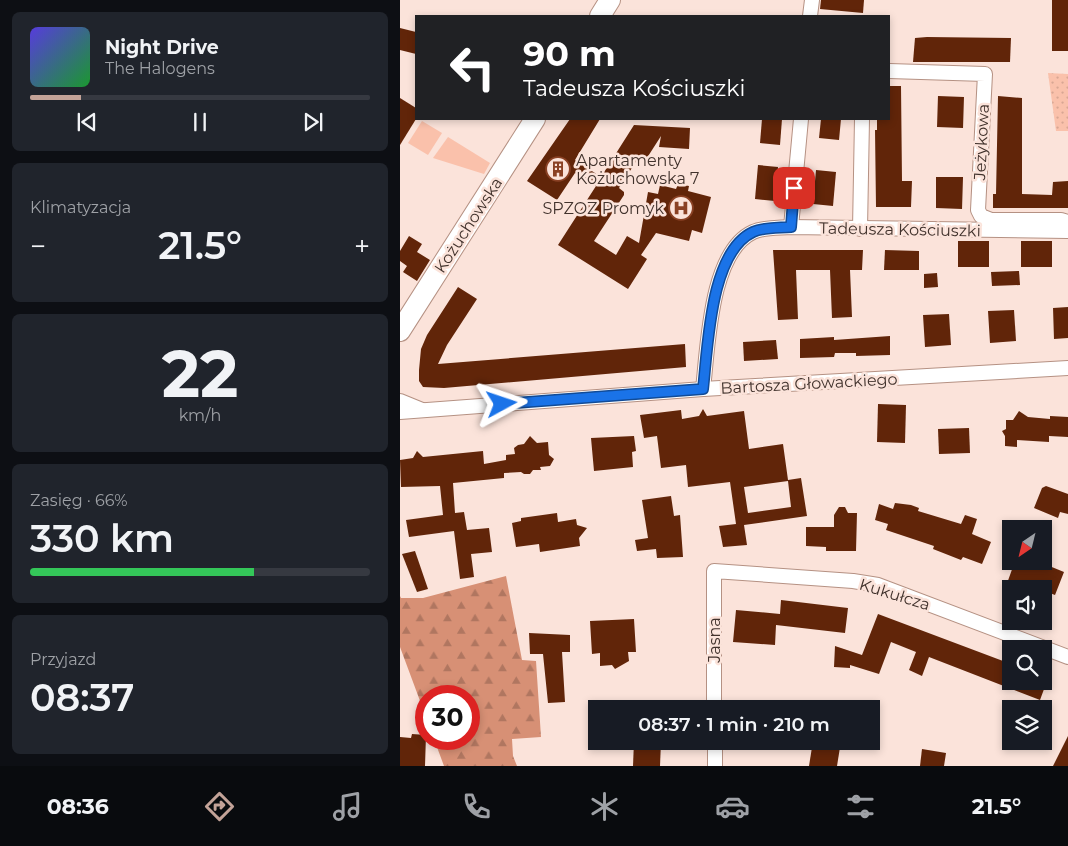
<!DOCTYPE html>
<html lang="pl">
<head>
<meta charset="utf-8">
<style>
  body { margin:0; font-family:Montserrat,sans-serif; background:#20242c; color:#f1f3f6; height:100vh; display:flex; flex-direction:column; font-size:19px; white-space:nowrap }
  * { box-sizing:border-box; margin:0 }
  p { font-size:16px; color:#9ea1a6 }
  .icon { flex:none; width:28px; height:28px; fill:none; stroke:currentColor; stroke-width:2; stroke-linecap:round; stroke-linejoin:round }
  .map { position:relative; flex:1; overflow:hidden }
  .details { display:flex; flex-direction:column; gap:12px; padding:12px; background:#0d0f14; width:400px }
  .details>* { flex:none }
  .guide { position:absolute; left:15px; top:15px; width:475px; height:105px; border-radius:0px; box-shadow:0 2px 8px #0003; background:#202124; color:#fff; overflow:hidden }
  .needle { width:32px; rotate:215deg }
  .controls { position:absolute; left:602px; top:520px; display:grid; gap:10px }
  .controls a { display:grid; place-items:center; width:50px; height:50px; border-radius:0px; background:#171b24; box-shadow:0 2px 8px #0003; font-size:25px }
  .speed { position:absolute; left:15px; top:685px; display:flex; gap:10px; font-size:25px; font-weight:700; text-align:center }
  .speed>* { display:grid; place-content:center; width:65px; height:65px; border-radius:50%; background:#171b24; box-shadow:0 2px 8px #0003; line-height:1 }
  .speed .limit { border:8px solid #d22; background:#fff; color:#111 }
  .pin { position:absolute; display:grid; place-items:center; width:42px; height:42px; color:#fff; margin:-21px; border-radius:10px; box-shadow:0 2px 8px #0006 }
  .me { position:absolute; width:55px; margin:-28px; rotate:85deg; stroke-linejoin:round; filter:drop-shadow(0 0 4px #0008) }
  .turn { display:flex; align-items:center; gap:18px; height:105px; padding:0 25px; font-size:22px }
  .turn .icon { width:65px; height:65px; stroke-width:2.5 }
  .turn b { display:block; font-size:35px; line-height:42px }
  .big { font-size:38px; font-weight:600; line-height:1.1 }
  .details .card { flex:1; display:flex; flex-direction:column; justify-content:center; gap:8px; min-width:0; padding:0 18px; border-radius:8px; background:#20242c }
  .details .dial { align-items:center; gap:0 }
  .dial b { font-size:65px; line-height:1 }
  .song { display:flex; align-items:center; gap:15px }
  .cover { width:60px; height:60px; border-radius:8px; background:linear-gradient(135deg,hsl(250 70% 55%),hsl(130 70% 35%)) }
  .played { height:5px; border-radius:2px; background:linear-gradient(90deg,#c3a398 15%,#363941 15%) }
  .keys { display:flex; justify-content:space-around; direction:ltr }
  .heat { display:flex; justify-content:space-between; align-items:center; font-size:28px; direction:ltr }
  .charge { height:8px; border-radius:4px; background:linear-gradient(90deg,#34c759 66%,#363941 0) }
  .trip { position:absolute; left:188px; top:700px; width:292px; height:50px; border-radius:0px; background:#171b24; box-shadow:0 2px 8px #0003; font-weight:600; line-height:50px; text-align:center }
  .tab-bar { display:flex; height:80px; justify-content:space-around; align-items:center; background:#090b0e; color:#9ea1a6 }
  .tab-bar .icon { width:35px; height:35px }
  .tab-bar .on { color:#c3a398 }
  .tab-bar b { font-size:22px; color:#f1f3f6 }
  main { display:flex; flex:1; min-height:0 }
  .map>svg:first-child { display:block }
  .green { fill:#fac1ab }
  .forest { fill:url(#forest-firs) }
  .park { fill:url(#park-dots) }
  .building { fill:#612509; fill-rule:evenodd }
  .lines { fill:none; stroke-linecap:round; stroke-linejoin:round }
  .minor-casing { stroke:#b59183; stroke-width:16 }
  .secondary-casing { stroke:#b59183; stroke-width:22 }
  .minor { stroke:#fff; stroke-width:14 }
  .secondary { stroke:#fff; stroke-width:20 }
  .route-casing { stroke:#114b97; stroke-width:12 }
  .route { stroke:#1a73e8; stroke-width:9 }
  .labels { text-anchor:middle; stroke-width:5; stroke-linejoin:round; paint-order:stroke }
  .street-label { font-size:16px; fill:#41322c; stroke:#fbe3da }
  .poi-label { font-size:16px; fill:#41322c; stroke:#fbe3da; text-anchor:start }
</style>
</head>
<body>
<main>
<section class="details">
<div class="card">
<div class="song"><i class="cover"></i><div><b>Night Drive</b><p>The Halogens</p></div></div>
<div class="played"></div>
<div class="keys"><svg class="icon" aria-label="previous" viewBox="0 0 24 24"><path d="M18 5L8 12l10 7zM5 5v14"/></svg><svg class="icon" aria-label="pause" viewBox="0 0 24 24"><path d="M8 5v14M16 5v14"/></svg><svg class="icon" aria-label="next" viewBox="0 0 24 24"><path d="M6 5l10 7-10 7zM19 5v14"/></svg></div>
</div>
<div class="card"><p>Klimatyzacja</p>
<div class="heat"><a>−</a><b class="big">21.5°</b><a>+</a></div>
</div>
<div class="card dial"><b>22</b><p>km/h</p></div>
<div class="card"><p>Zasięg · 66%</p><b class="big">330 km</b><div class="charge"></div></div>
<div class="card"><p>Przyjazd</p><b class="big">08:37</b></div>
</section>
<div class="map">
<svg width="668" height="766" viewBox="0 0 668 766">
  <defs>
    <pattern id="forest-firs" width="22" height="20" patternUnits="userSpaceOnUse" patternTransform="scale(1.25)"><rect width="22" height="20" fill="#d79075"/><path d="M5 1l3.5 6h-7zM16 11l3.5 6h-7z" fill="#b07660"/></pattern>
    <pattern id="park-dots" width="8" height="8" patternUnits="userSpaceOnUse" patternTransform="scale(1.25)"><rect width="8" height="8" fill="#fac1ab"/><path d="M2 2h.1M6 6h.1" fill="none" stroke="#d8a693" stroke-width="1.8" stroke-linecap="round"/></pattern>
  </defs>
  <rect width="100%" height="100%" fill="#fbe3da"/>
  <g class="green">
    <polygon points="22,121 42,133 28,155 8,143"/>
    <polygon points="48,137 90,163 84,174 33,158"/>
  </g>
  <polygon class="forest" points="106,576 122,660 136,661 141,737 112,739 113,756 117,766 44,766 34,739 69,739 69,696 26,696 26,717 0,647 0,596 1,598 23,598"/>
  <polygon class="park" points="648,73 668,74 668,131 656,131"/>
  <g class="building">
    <polygon points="421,0 464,0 463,13 420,9"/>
    <rect x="652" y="0" width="16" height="51"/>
    <polygon points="0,28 16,32 16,54 0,50"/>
    <polygon points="527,37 611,38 610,62 513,62 515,38"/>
    <polygon points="489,86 501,86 502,181 512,181 511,207 476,207 475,130 477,130 477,119 489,119"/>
    <polygon points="538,96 564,97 563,128 537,127"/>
    <polygon points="598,96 622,98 622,194 652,195 653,182 668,181 668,208 593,208 593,194 596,194"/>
    <polygon points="0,98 16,108 16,119 0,145"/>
    <polygon points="170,119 200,119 175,160 201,177 234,125 290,128 289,149 259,147 261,136 245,161 239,157 219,188 224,192 224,195 194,241 216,255 227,236 239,243 248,192 258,194 260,185 276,189 278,184 289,186 288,191 311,197 302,233 292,230 289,241 256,233 241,255 247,259 228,289 158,245 196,186 175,173 157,200 127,181"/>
    <polygon points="362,119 382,119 380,145 360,143"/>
    <polygon points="421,119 441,119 439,140 419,138"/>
    <polygon points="358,165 378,167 375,201 355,199"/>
    <polygon points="416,170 436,172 433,206 413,204"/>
    <polygon points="536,177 563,177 562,209 536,208"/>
    <polygon points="9,236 22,244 17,252 30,260 17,281 3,272 7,266 0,261 0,251"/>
    <rect x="558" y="241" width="31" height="26"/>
    <rect x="621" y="241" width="31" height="26"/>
    <polygon points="373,250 463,250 462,270 450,270 452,317 432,318 430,270 396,270 398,319 378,320"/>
    <polygon points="485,250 519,251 519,270 484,270"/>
    <polygon points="619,271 620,285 592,286 591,272"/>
    <polygon points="537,273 538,287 524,288 524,274"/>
    <polygon points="58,287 77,299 47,345 38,364 285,344 286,367 44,388 23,387 19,381 19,370 21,349 27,335"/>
    <polygon points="668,307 668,338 654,339 653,308"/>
    <polygon points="614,310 616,341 590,343 588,311"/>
    <polygon points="549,314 551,345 525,347 523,315"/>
    <polygon points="490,336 490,355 456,356 456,353 435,353 434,357 400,358 400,339 434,337 434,340"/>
    <polygon points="376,340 378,359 344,361 343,342"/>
    <polygon points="478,404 506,405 505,443 477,442"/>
    <path d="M 303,409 L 307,416 L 344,411 L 349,449 L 383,444 L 388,480 L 401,478 L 407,516 L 344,525 L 347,545 L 323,547 L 319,526 L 336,524 L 330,482 L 288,487 L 286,465 L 261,468 L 257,436 L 244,438 L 240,415 L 281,410 L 282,419 L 299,416 ZM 388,481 L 391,507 L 348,513 L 344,487 Z"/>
    <polygon points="619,411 628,417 650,419 650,416 668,417 668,437 649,436 649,442 617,440 617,447 605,446 605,436 602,431 606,429 606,420 613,420"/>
    <polygon points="569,428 570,453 539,454 538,429"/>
    <polygon points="130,436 137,443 148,442 149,455 154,459 150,466 140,467 141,470 133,470 130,474 124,474 121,472 104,473 104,478 53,483 55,513 64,512 67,530 89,528 92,552 71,554 74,577 60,579 54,531 9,537 6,520 43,515 40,486 1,487 0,460 13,458 17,451 23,457 83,451 84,464 106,460 106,455 115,454 114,448 118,445 124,444"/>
    <polygon points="234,436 236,451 232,452 233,467 194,471 191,438"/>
    <polygon points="646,486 668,494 668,514 660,512 658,518 634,508 642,488"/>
    <polygon points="271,496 274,516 280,515 283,557 257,558 256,549 237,551 235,540 248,538 242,500"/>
    <polygon points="495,503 511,505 519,508 518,511 561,524 565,515 577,519 572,534 591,542 582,564 563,557 561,560 533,549 534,546 486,530 488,524 475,520 479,504 493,509"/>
    <polygon points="439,507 445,507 448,513 457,513 456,551 426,551 426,547 406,546 406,527 434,527 434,515"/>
    <polygon points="157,513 158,522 176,519 177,525 187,528 179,538 180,546 140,552 139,544 116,547 112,523 121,521 121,518"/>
    <polygon points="15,551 28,589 17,592 2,554"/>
    <polygon points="615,561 623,561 640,568 642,563 664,572 655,595 621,582 618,589 605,589"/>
    <polygon points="381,600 448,608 445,633 376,625 375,645 333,642 336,610 380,614"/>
    <polygon points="478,614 611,664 611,681 647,681 640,700 529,657 522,676 509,670 516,652 491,642 479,674 450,665 450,668 434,667 435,646 462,655"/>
    <polygon points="234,619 236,652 228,652 229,661 215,669 212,665 200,666 200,653 192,654 190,621"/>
    <polygon points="129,633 170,635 170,652 162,652 165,702 148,703 143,654 130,654"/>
    <polygon points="12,734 26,735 25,766 0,766 0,737 11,738"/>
    <polygon points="668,736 668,766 653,766"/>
    <polygon points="234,741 261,741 260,766 233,766"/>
    <polygon points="413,741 441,741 437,766 409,766"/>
    <polygon points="522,749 546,753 544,766 520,766"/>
  </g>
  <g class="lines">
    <g class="minor-casing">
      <g id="minor">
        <polyline points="410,16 412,0"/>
        <polyline points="489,71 585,74 578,210 581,216 591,220 661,220 668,222"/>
        <polyline points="391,227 401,119"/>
        <polyline points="460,229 462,119"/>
        <path d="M 303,389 C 308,346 310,252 353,232 C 364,227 378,228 391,227 L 668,231"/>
        <polyline points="0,401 22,410"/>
        <polyline points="0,412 303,389 668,368"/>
        <polyline points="314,709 314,571 453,581 478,585 668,657"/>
        <polyline points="315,741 315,766"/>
      </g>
    </g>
    <g class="secondary-casing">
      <g id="secondary">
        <polyline points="200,16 210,0"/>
        <polyline points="0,331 135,119"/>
      </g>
    </g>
    <use href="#minor" class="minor"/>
    <use href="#secondary" class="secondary"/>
  </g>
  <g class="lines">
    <g class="route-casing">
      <path id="route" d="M 102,404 L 303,389 C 308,346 310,252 353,232 C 364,227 378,228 391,227 L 394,188"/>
    </g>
    <use href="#route" class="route"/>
  </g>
  <defs>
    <g id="building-ring" transform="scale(1.25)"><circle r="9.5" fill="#fbe3da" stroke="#8a4124" stroke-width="1.5"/><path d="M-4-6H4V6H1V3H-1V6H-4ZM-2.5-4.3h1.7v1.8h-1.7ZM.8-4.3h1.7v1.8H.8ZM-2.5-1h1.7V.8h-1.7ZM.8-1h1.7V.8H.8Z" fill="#8a4124"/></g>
    <g id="hospital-ring" transform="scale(1.25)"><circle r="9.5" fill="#fbe3da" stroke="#8a4124" stroke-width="1.5"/><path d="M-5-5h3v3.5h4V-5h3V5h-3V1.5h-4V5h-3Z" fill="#8a4124"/></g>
  </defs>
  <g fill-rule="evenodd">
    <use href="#building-ring" x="158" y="169"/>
    <use href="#hospital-ring" x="281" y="208"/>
  </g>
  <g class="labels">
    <g class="street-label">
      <text transform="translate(581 142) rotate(-87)" y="6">Jeżykowa</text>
      <text transform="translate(68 225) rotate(-57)" y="6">Kożuchowska</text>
      <text transform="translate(500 229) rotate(1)" y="6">Tadeusza Kościuszki</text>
      <text transform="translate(409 383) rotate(-3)" y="6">Bartosza Głowackiego</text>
      <text transform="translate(495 594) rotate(17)" y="6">Kukułcza</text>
      <text transform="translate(314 640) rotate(-90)" y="6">Jasna</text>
    </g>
    <g class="poi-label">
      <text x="176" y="166">Apartamenty<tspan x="176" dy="18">Kożuchowska 7</tspan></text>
      <text x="264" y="214" text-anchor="end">SPZOZ Promyk</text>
    </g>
  </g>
</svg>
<div class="controls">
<a><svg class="needle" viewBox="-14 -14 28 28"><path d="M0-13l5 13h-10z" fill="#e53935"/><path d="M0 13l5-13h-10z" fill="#9ea1a6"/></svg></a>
<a><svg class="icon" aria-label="sound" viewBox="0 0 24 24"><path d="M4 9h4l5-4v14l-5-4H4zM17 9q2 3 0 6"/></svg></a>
<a><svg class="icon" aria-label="search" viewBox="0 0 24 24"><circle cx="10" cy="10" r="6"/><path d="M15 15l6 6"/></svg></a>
<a><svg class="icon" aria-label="layers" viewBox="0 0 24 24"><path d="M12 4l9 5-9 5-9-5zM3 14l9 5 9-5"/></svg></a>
</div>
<div class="speed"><div class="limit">30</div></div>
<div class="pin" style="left:394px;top:188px;background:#d93025"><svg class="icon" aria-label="arrive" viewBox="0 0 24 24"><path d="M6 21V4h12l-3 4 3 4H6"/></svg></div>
<svg class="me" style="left:102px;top:404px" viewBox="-20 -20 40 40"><path d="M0-17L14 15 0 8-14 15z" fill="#1a73e8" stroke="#fff" stroke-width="4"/></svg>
<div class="trip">08:37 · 1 min · 210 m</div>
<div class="guide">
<div class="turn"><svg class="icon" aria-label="left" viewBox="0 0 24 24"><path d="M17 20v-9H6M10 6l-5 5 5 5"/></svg><div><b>90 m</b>Tadeusza Kościuszki</div></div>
</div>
</div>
</main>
<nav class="tab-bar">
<b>08:36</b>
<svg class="icon on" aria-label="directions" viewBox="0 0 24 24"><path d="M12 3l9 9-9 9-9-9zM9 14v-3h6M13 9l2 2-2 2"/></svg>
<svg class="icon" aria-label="music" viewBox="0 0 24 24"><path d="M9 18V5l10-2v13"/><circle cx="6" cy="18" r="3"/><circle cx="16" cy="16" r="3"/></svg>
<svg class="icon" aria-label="phone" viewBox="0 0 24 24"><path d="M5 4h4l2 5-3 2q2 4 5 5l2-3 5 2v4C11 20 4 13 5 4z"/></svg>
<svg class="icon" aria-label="climate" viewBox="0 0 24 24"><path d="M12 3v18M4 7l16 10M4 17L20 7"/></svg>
<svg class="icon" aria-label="car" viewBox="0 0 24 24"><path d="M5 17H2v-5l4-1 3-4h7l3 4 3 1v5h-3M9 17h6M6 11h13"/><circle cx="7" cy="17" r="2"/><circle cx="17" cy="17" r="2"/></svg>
<svg class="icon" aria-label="filters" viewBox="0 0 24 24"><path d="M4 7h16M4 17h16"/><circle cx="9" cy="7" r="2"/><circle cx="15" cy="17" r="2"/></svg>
<b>21.5°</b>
</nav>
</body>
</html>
